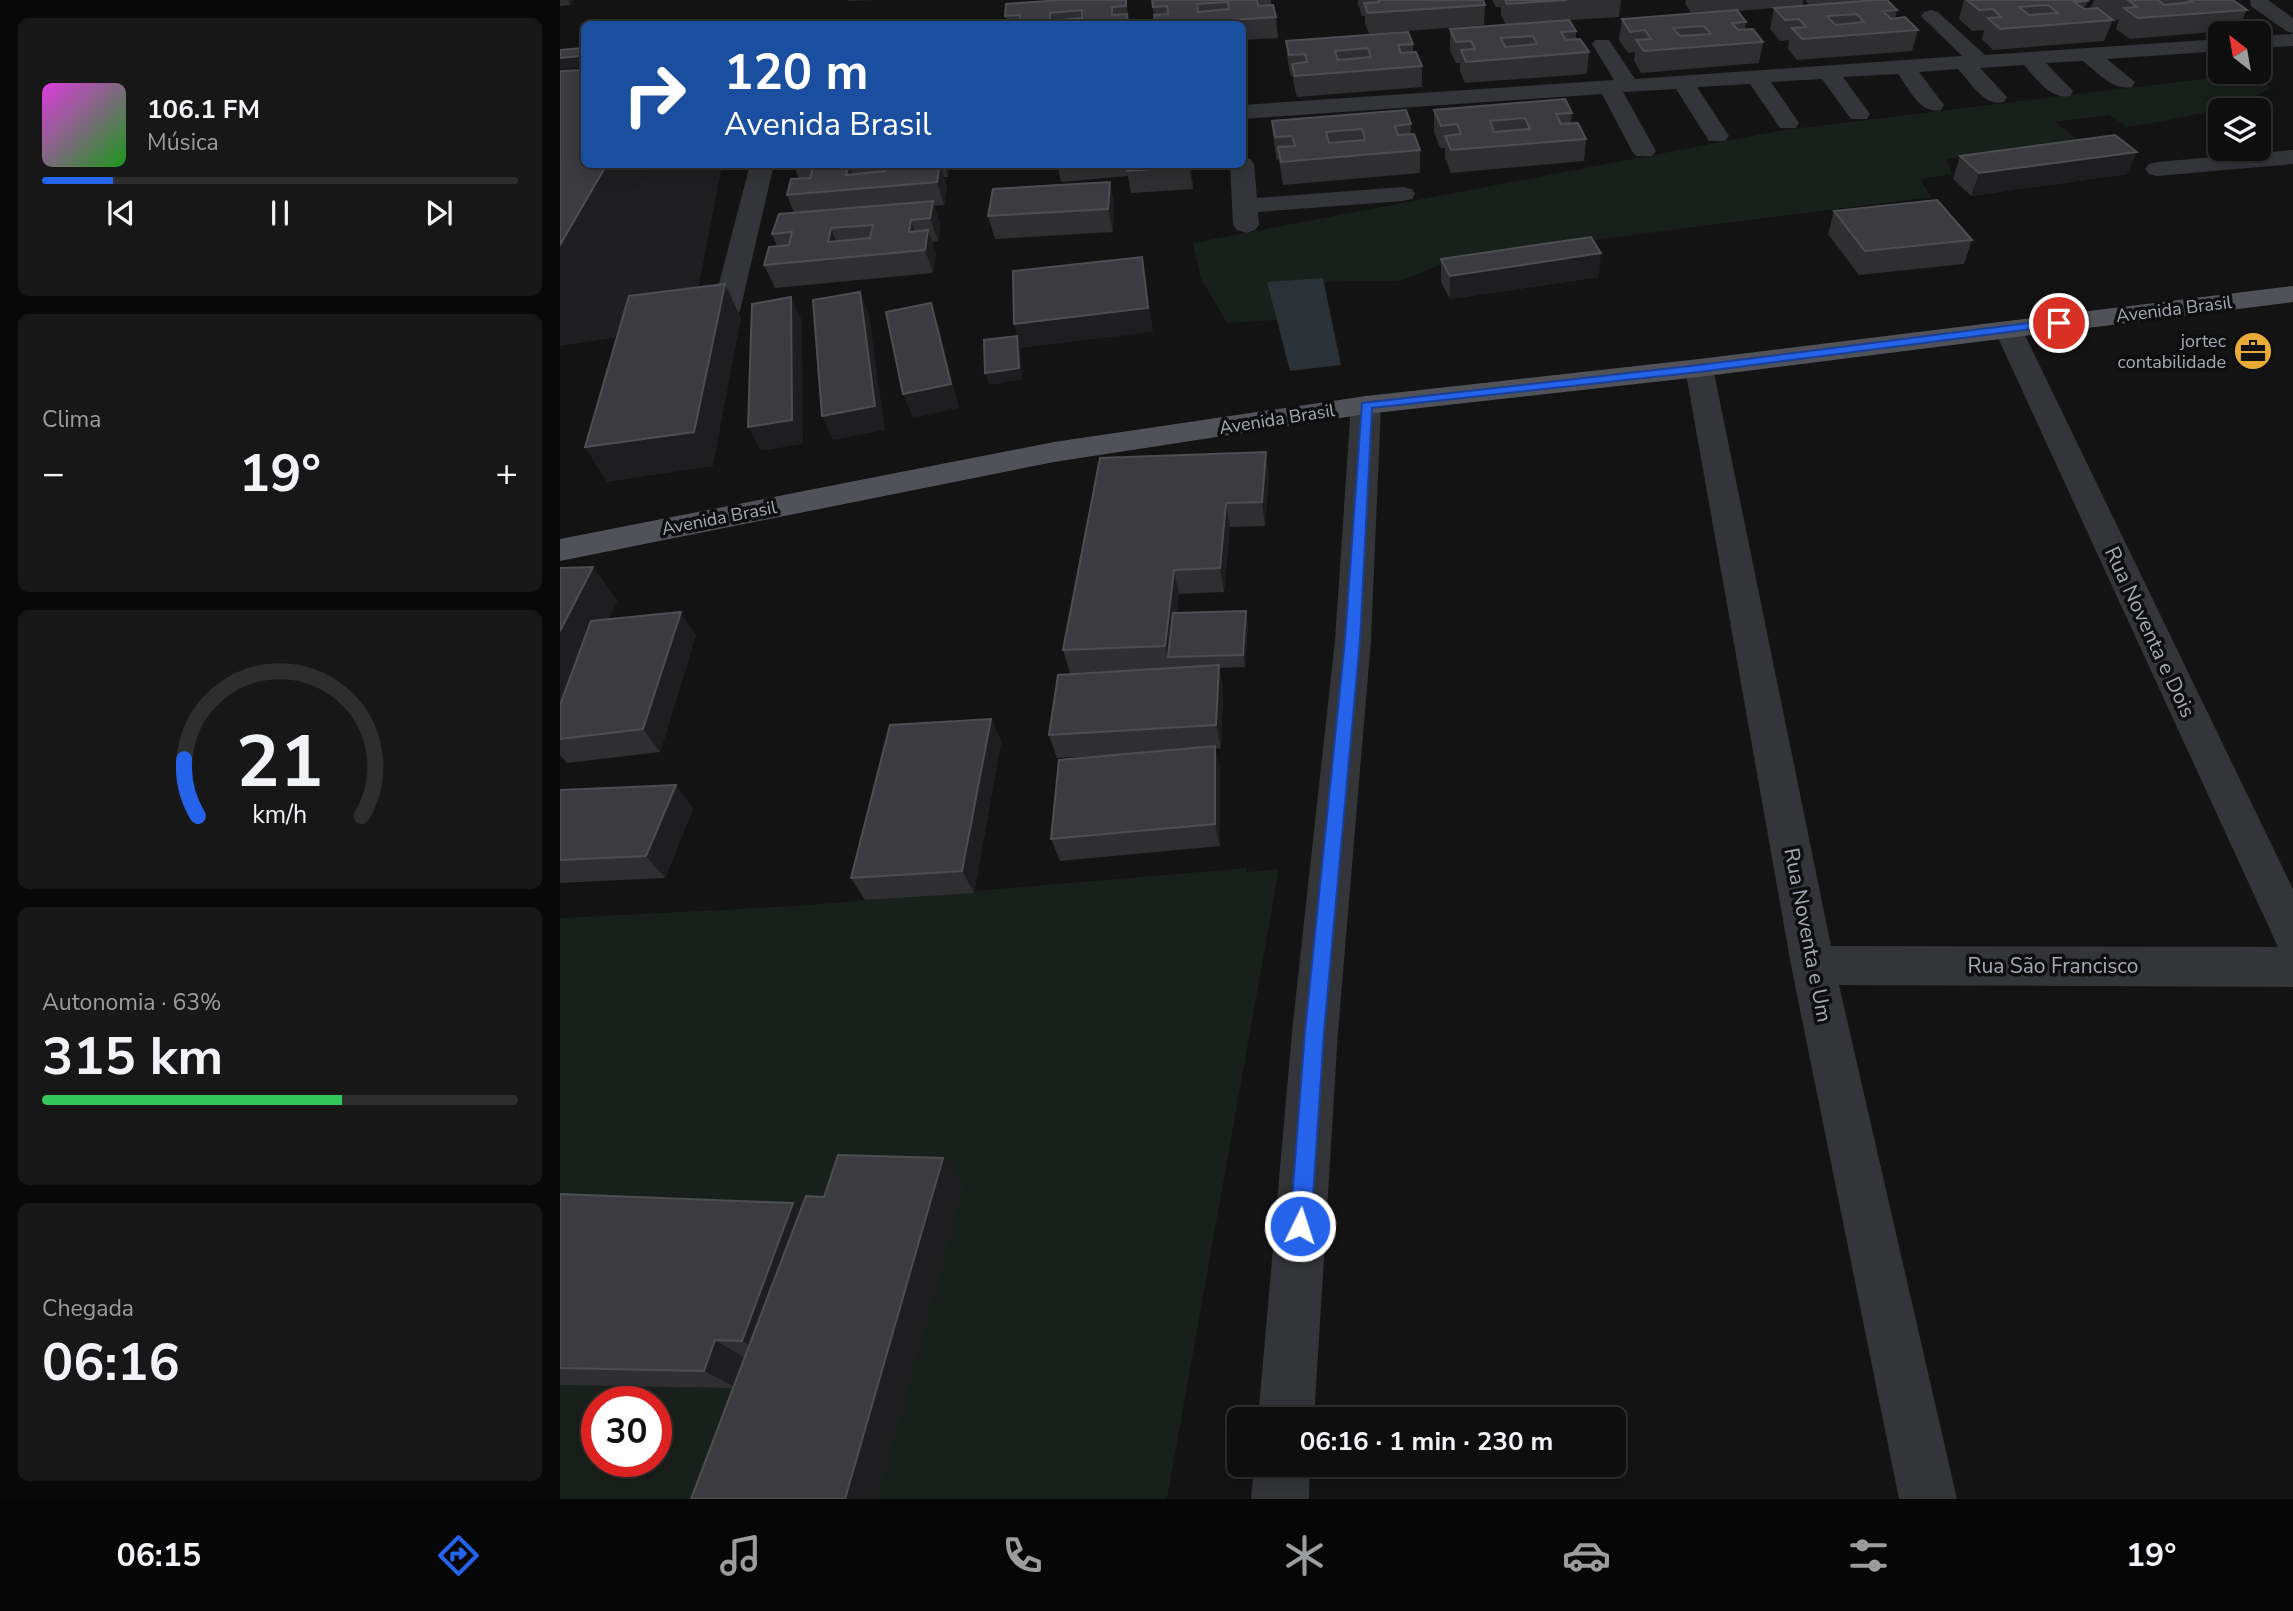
<!DOCTYPE html>
<html lang="pt">
<head>
<meta charset="utf-8">
<style>
  body { margin:0; font-family:"Nunito Sans",sans-serif; background:#171718; color:#f1f3f6; height:100vh; display:flex; flex-direction:column; font-size:26px; white-space:nowrap }
  * { box-sizing:border-box; margin:0 }
  p { font-size:23px; color:#9b9c9e }
  .icon { flex:none; width:38px; height:38px; fill:none; stroke:currentColor; stroke-width:2; stroke-linecap:round; stroke-linejoin:round }
  .map { position:relative; flex:1; overflow:hidden }
  .sheet { display:flex; flex-direction:column; gap:18px; padding:18px; background:#080808; width:560px }
  .sheet>* { flex:none }
  .banner { position:absolute; left:21px; top:21px; width:665px; height:147px; border-radius:10px; box-shadow:0 4px 18px #0003,0 0 0 2px #2e2e2f; background:#1a4fa0; color:#fff; overflow:hidden }
  .needle { width:46px; rotate:329deg }
  .tools { position:absolute; left:1648px; top:21px; display:grid; gap:14px }
  .tools a { display:grid; place-items:center; width:63px; height:63px; border-radius:10px; background:#0e0e0f; box-shadow:0 4px 18px #0003,0 0 0 2px #2e2e2f; font-size:35px }
  .speed { position:absolute; left:21px; top:1386px; display:flex; gap:14px; font-size:35px; font-weight:700; text-align:center }
  .speed>* { display:grid; place-content:center; width:91px; height:91px; border-radius:50%; background:#0e0e0f; box-shadow:0 4px 18px #0003,0 0 0 2px #2e2e2f; line-height:1 }
  .speed .limit { border:10px solid #d22; background:#fff; color:#111 }
  .pin { position:absolute; display:grid; place-items:center; width:60px; height:60px; color:#fff; margin:-30px; border:4px solid #fff; border-radius:50%; box-shadow:0 2px 7px #0007 }
  .me { position:absolute; width:77px; margin:-38px; rotate:4deg; stroke-linejoin:round; filter:drop-shadow(0 0 5px #0008) }
  .turn { display:flex; align-items:center; gap:24px; height:147px; padding:0 28px; font-size:32px }
  .turn .icon { width:91px; height:91px; stroke-width:2.5 }
  .turn b { display:block; font-size:49px; line-height:60px }
  .big { font-size:52px; font-weight:700; line-height:1.1 }
  .sheet .tile { flex:1; display:flex; flex-direction:column; justify-content:center; gap:10px; min-width:0; padding:0 24px; border-radius:10px; background:#171718 }
  .sheet .dial { align-items:center; gap:0 }
  .dial svg { height:182px; overflow:visible; fill:none; stroke:#2e2e2f; stroke-width:7; stroke-linecap:round; text-anchor:middle }
  .dial text { fill:#f1f3f6; stroke:none }
  .song { display:flex; align-items:center; gap:21px }
  .cover { width:84px; height:84px; border-radius:10px; background:linear-gradient(135deg,hsl(300 70% 55%),hsl(120 70% 35%)) }
  .played { height:7px; border-radius:4px; background:linear-gradient(90deg,#2563eb 15%,#2e2e2f 15%) }
  .keys { display:flex; justify-content:space-around; direction:ltr }
  .heat { display:flex; justify-content:space-between; align-items:center; font-size:38px; direction:ltr }
  .charge { height:10px; border-radius:5px; background:linear-gradient(90deg,#34c759 63%,#2e2e2f 0) }
  .trip { position:absolute; left:667px; top:1407px; width:399px; height:70px; border-radius:10px; background:#0e0e0f; box-shadow:0 4px 18px #0003,0 0 0 2px #2e2e2f; font-weight:700; line-height:70px; text-align:center }
  .dock { display:flex; height:112px; justify-content:space-around; align-items:center; background:#060606; color:#9b9c9e }
  .dock .icon { width:49px; height:49px }
  .dock .selected { color:#2563eb }
  .dock b { font-size:32px; color:#f1f3f6 }
  main { display:flex; flex:1; min-height:0 }
  .map>svg:first-child { display:block }
  .built { fill:#1f1f21 }
  .green { fill:#191f1a; fill-rule:evenodd }
  .water { fill:#2a3137 }
  .lines { fill:none; stroke-linecap:round; stroke-linejoin:round }
  .minor { fill:#343539; fill-rule:evenodd }
  .major { fill:#505258; fill-rule:evenodd }
  .wall { fill:#2f2f32 }
  .shaded-wall { fill:#1e1e20 }
  .building { fill:#3c3c40; stroke:#4c4e52; stroke-width:2; fill-rule:evenodd }
  .route { fill:#2563eb; stroke:#184099; stroke-width:2 }
  .labels { text-anchor:middle; stroke-width:7; stroke-linejoin:round; paint-order:stroke }
  .far-street-label { font-size:18px; fill:#a5aab4; stroke:#0e0e0f }
  .far-poi-label { font-size:18px; fill:#a5aab4; stroke:#0e0e0f; text-anchor:end }
  .street-label { font-size:21px; fill:#a5aab4; stroke:#0e0e0f }
</style>
</head>
<body>
<main>
<section class="sheet">
<div class="tile">
<div class="song"><i class="cover"></i><div><b>106.1 FM</b><p>Música</p></div></div>
<div class="played"></div>
<div class="keys"><svg class="icon" aria-label="previous" viewBox="0 0 24 24"><path d="M18 5L8 12l10 7zM5 5v14"/></svg><svg class="icon" aria-label="pause" viewBox="0 0 24 24"><path d="M8 5v14M16 5v14"/></svg><svg class="icon" aria-label="next" viewBox="0 0 24 24"><path d="M6 5l10 7-10 7zM19 5v14"/></svg></div>
</div>
<div class="tile"><p>Clima</p>
<div class="heat"><a>−</a><b class="big">19°</b><a>+</a></div>
</div>
<div class="tile dial"><svg viewBox="0 0 100 80">
<path d="M14 69A42 42 0 1 1 86 69"/>
<path d="M14 69A42 42 0 0 1 8 44" stroke="#2563eb"/>
<text x="50" y="56" font-size="32" font-weight="700">21</text>
<text x="50" y="72" font-size="11">km/h</text>
</svg></div>
<div class="tile"><p>Autonomia · 63%</p><b class="big">315 km</b><div class="charge"></div></div>
<div class="tile"><p>Chegada</p><b class="big">06:16</b></div>
</section>
<div class="map">
<svg width="1733" height="1499" viewBox="0 0 1733 1499">
  <rect width="100%" height="100%" fill="#131314"/>
  <polygon class="built" points="0,98 24,164 162,165 131,326 0,346"/>
  <g class="green">
    <path d="M 1691,73 L 1710,88 C 1677,110 1607,120 1567,127 L 1549,115 L 1495,122 L 1534,152 L 1386,159 L 1392,174 L 1360,179 L 1371,197 L 899,257 L 840,281 L 708,282 L 717,320 L 667,323 L 641,279 L 633,243 L 1224,130 Z"/>
    <path d="M 687,868 L 687,872 L 719,869 L 607,1499 L 0,1499 L 0,918 L 236,906 ZM 37,1402 L 96,1402 L 96,1461 L 37,1461 Z"/>
  </g>
  <polygon class="water" points="763,278 781,365 730,371 707,282"/>
  <g class="lines">
    <g class="minor">
      <polygon points="1690,0 1708,0 1733,18 1733,33 1726,31 1691,6"/>
      <path d="M 1371,10 L 1378,12 L 1425,55 L 1661,39 L 1661,51 L 1547,59 L 1575,82 L 1572,87 C 1553,91 1537,72 1523,61 L 1486,63 L 1513,91 L 1510,96 C 1490,100 1476,78 1464,65 L 1420,68 L 1447,97 L 1444,102 C 1424,107 1411,83 1398,69 L 1359,72 L 1384,105 L 1381,110 C 1360,115 1349,88 1338,74 L 1283,77 L 1310,114 L 1307,119 L 1291,119 L 1262,79 L 1211,82 L 1239,123 L 1236,128 L 1220,128 L 1190,84 L 1137,87 L 1169,136 L 1165,141 L 1149,141 L 1116,89 L 1063,92 L 1096,151 L 1092,156 L 1076,156 L 1072,151 L 1042,94 L 682,119 L 682,105 L 1054,80 L 1032,44 L 1035,40 L 1049,40 L 1075,79 L 1402,56 L 1361,16 L 1364,12 Z"/>
      <polygon points="1733,34 1733,46 1699,48 1699,36"/>
      <polygon points="1733,150 1733,164 1597,176 1589,174 1585,169 1589,164 1597,162"/>
      <polygon points="682,157 690,159 694,164 697,198 843,187 852,189 855,194 852,199 843,201 698,212 699,225 695,230 686,233 677,230 673,225 670,164 682,164"/>
      <polygon points="190,164 214,164 180,311 176,317 166,319 156,317 152,311"/>
      <polygon points="1448,321 1458,323 1462,329 1733,889 1733,987 1279,985 1397,1499 1339,1499 1231,965 1125,368 1129,362 1139,359 1149,362 1153,368 1271,946 1718,947 1434,329 1438,323"/>
      <polygon points="806,396 817,399 821,405 811,640 778,1032 754,1419 698,1419 732,1032 775,640 791,405 795,399"/>
      <polygon points="694,1465 750,1465 749,1499 691,1499"/>
    </g>
    <polygon class="major" points="1733,286 1733,302 1139,377 806,414 494,462 0,561 0,539 494,442 806,396 1139,359"/>
  </g>
  <g class="wall">
    <polygon points="0,0 14,0 10,5 0,6"/>
    <polygon points="288,0 313,0 289,1"/>
    <polygon points="566,0 570,24 445,24 447,24 445,16"/>
    <polygon points="592,0 711,0 711,5 716,17 718,38 682,40 682,24 595,24"/>
    <polygon points="798,0 923,0 925,5 924,25 809,34 805,23 805,16 802,16 798,4"/>
    <polygon points="932,0 1061,0 1059,17 1010,20 1016,31 1016,40 1029,52 1027,74 905,83 900,71 900,63 896,63 890,50 890,29 946,25 941,15 941,7 936,7"/>
    <polygon points="1126,0 1243,0 1242,6 1249,5 1245,0 1327,0 1337,10 1335,18 1358,30 1352,51 1237,60 1228,49 1229,40 1220,41 1210,29 1214,8 1178,11 1186,22 1185,30 1203,42 1199,63 1081,73 1074,61 1075,52 1068,53 1059,40 1062,19 1132,14 1125,4"/>
    <polygon points="1404,0 1527,0 1528,1 1524,9 1530,9 1534,0 1673,0 1687,10 1677,30 1570,39 1556,29 1559,20 1553,20 1544,41 1433,50 1422,39 1424,30 1412,31 1399,19"/>
    <polygon points="726,41 853,44 853,53 862,66 862,87 737,97 734,85 733,76 731,76 728,63"/>
    <polygon points="874,110 1012,113 1011,123 1026,139 1024,161 891,173 885,158 885,148 880,148 874,132"/>
    <polygon points="712,121 851,124 851,134 860,150 860,173 723,185 719,159 717,160 714,143"/>
    <polygon points="1400,156 1567,174 1411,196 1393,179"/>
    <polygon points="236,164 390,164 388,177 384,177 387,187 384,205 374,206 380,224 378,241 372,242 376,253 373,273 215,288 204,265 217,246 212,234 234,213 227,195 239,179 235,168"/>
    <polygon points="497,164 631,164 633,189 571,193 568,176 501,182"/>
    <polygon points="550,182 554,205 553,232 435,239 428,216"/>
    <polygon points="1274,211 1412,240 1404,264 1299,275 1268,234"/>
    <polygon points="881,259 1039,277 890,299 881,282"/>
    <polygon points="540,458 709,476 705,526 670,527 664,592 619,594 617,613 686,611 688,623 685,667 659,668 663,689 661,748 655,749 660,769 660,846 500,861 491,839 570,754 497,758 489,735 545,672 510,673 503,650"/>
    <polygon points="33,567 57,601 48,619 136,635 100,752 7,763 0,755 0,568"/>
    <polygon points="431,719 441,742 414,893 305,900 291,878"/>
    <polygon points="0,790 133,808 105,878 0,883"/>
    <polygon points="403,1183 316,1499 131,1499 173,1388 0,1385 0,1194 241,1210 264,1197"/>
  </g>
  <g class="shaded-wall">
    <polygon points="8,0 14,0 10,5"/>
    <polygon points="566,0 569,16 570,24 566,6"/>
    <polygon points="24,48 24,67 0,69 0,58"/>
    <polygon points="1577,152 1567,174 1411,196 1419,173"/>
    <polygon points="47,164 90,164 0,331 0,245"/>
    <polygon points="289,164 297,186 286,175"/>
    <polygon points="384,164 390,164 388,177"/>
    <polygon points="629,164 631,164 633,189 629,166"/>
    <polygon points="380,165 387,187 384,205 377,182"/>
    <polygon points="550,182 554,205 553,232 548,209"/>
    <polygon points="373,201 380,224 378,241 370,218"/>
    <polygon points="351,220 359,243 349,232"/>
    <polygon points="271,228 280,251 268,242"/>
    <polygon points="368,230 376,253 373,273 365,250"/>
    <polygon points="1041,253 1039,277 890,299 890,276"/>
    <polygon points="582,257 586,280 593,332 461,348 462,380 429,385 425,373 457,336 454,324"/>
    <polygon points="165,284 181,318 153,466 47,482 25,447"/>
    <polygon points="300,292 309,315 325,430 273,440 262,416"/>
    <polygon points="231,297 242,321 243,444 201,451 188,427"/>
    <polygon points="371,303 379,327 399,408 353,418 343,394"/>
    <polygon points="706,452 709,476 705,526 702,502"/>
    <polygon points="666,503 670,527 664,592 660,568"/>
    <polygon points="33,567 57,601 0,720 0,631"/>
    <polygon points="614,570 619,594 612,657 608,657 605,646"/>
    <polygon points="686,611 688,623 685,667 683,655"/>
    <polygon points="121,612 136,635 100,752 83,729"/>
    <polygon points="659,665 663,689 661,748 656,725"/>
    <polygon points="431,719 441,742 414,893 402,871"/>
    <polygon points="655,746 660,769 660,846 655,824"/>
    <polygon points="116,785 133,808 105,878 86,856"/>
    <polygon points="383,1158 403,1183 316,1499 285,1499"/>
    <polygon points="233,1203 259,1226 213,1360 182,1341"/>
    <polygon points="155,1340 187,1359 177,1388 144,1371"/>
  </g>
  <g class="building">
    <path d="M 501,0 L 566,0 L 566,6 L 552,7 L 552,15 L 567,14 L 567,24 L 445,24 L 459,23 L 460,15 L 445,16 L 446,4 ZM 522,10 L 522,18 L 490,21 L 490,13 Z"/>
    <path d="M 592,0 L 697,0 L 698,6 L 713,5 L 716,17 L 609,24 L 595,24 L 594,15 L 608,14 L 607,6 L 593,7 ZM 668,2 L 669,9 L 638,12 L 637,4 Z"/>
    <polygon points="818,0 923,0 925,5 808,13 804,3 819,2"/>
    <polygon points="945,0 1007,0 947,4"/>
    <path d="M 1316,0 L 1327,0 L 1337,10 L 1323,11 L 1331,19 L 1345,17 L 1358,30 L 1242,39 L 1232,28 L 1246,27 L 1239,19 L 1225,20 L 1214,8 ZM 1297,14 L 1304,22 L 1275,25 L 1267,16 Z"/>
    <path d="M 1407,0 L 1527,0 L 1528,1 L 1514,2 L 1524,9 L 1537,8 L 1553,20 L 1440,29 L 1428,18 L 1441,17 L 1433,9 L 1419,10 ZM 1488,5 L 1498,13 L 1469,15 L 1459,7 Z"/>
    <polygon points="1568,0 1598,0 1604,5 1632,2 1629,0 1673,0 1687,10 1578,18 1564,8 1577,7"/>
    <path d="M 1177,10 L 1186,22 L 1172,23 L 1178,30 L 1193,29 L 1203,42 L 1084,51 L 1076,40 L 1091,39 L 1085,30 L 1070,32 L 1062,19 ZM 1144,26 L 1151,34 L 1120,36 L 1113,28 Z"/>
    <path d="M 1009,20 L 1016,31 L 1001,32 L 1006,40 L 1020,39 L 1029,52 L 906,62 L 901,50 L 915,49 L 911,41 L 896,42 L 890,29 ZM 973,36 L 977,44 L 945,47 L 941,38 Z"/>
    <path d="M 848,32 L 853,44 L 838,45 L 841,53 L 856,52 L 862,66 L 735,76 L 732,64 L 747,62 L 745,54 L 729,55 L 726,41 ZM 808,48 L 811,57 L 778,60 L 775,51 Z"/>
    <polygon points="24,48 20,56 0,58 0,50"/>
    <polygon points="24,70 24,164 47,164 0,245 0,71"/>
    <path d="M 1005,99 L 1012,113 L 996,114 L 1001,124 L 1018,123 L 1026,139 L 891,150 L 885,136 L 901,134 L 897,124 L 881,126 L 874,110 ZM 965,118 L 970,129 L 934,132 L 930,121 Z"/>
    <path d="M 846,110 L 851,124 L 835,126 L 838,135 L 854,134 L 860,150 L 721,162 L 718,147 L 735,146 L 732,136 L 715,137 L 712,121 ZM 802,129 L 805,140 L 769,143 L 766,132 Z"/>
    <polygon points="1555,135 1577,152 1419,173 1400,156"/>
    <polygon points="236,164 289,164 286,175 325,171 327,164 362,164 362,166 380,165 377,182 227,195 231,179 250,178 253,167 235,168"/>
    <polygon points="567,164 629,164 629,166 567,171"/>
    <polygon points="550,182 548,209 428,216 433,189"/>
    <polygon points="1377,200 1412,240 1305,251 1274,211"/>
    <path d="M 373,201 L 370,218 L 351,220 L 349,232 L 368,230 L 365,250 L 204,265 L 209,247 L 229,245 L 232,232 L 212,234 L 219,214 ZM 313,225 L 310,238 L 268,242 L 271,228 Z"/>
    <polygon points="1031,237 1041,253 890,276 881,259"/>
    <polygon points="582,257 588,308 454,324 453,271"/>
    <polygon points="165,284 134,432 25,447 69,296"/>
    <polygon points="300,292 315,406 262,416 253,300"/>
    <polygon points="231,297 232,420 188,427 192,304"/>
    <polygon points="371,303 391,384 343,394 326,312"/>
    <polygon points="457,336 459,368 425,373 424,340"/>
    <polygon points="706,452 702,502 666,503 660,568 614,570 605,646 503,650 540,458"/>
    <polygon points="33,567 0,631 0,568"/>
    <polygon points="686,611 683,655 608,657 613,613"/>
    <polygon points="121,612 83,729 0,739 0,705 31,621"/>
    <polygon points="659,665 656,725 489,735 498,675"/>
    <polygon points="431,719 402,871 291,878 330,725"/>
    <polygon points="655,746 655,824 491,839 499,760"/>
    <polygon points="116,785 86,856 0,860 0,790"/>
    <polygon points="278,1155 383,1158 285,1499 131,1499 246,1196 264,1197"/>
    <polygon points="0,1194 233,1203 182,1341 155,1340 144,1371 0,1368"/>
  </g>
  <polygon class="route" points="1499,319 1503,320 1503,325 1139,372 812,408 800,640 764,1032 751,1226 747,1233 740,1236 733,1233 730,1226 745,1032 785,640 802,403 1139,365"/>
  <defs>
    <g id="office-disc" transform="scale(2.0125)"><circle r="9.5" fill="#e7ab38" stroke="#0e0e0f"/><path d="M-6-3h4V-5.5h4V-3h4V5H-6ZM-1-4.5V-3h2v-1.5ZM-6 0V1H6V0Z" fill="#111"/></g>
  </defs>
  <g fill-rule="evenodd">
    <use href="#office-disc" x="1693" y="351"/>
  </g>
  <g class="labels">
    <g class="far-street-label">
      <text transform="translate(1614 309) rotate(-7)" y="6">Avenida Brasil</text>
      <text transform="translate(717 419) rotate(-9)" y="6">Avenida Brasil</text>
      <text transform="translate(159 518) rotate(-11)" y="6">Avenida Brasil</text>
    </g>
    <g class="far-poi-label">
      <text x="1666" y="347">jortec<tspan x="1666" dy="21">contabilidade</tspan></text>
    </g>
    <g class="street-label">
      <text transform="translate(1590 632) rotate(65)" y="7">Rua Noventa e Dois</text>
      <text transform="translate(1248 935) rotate(79)" y="7">Rua Noventa e Um</text>
      <text x="1493" y="973">Rua São Francisco</text>
    </g>
  </g>
</svg>
<div class="tools">
<a><svg class="needle" viewBox="-14 -14 28 28"><path d="M0-13l5 13h-10z" fill="#e53935"/><path d="M0 13l5-13h-10z" fill="#9b9c9e"/></svg></a>
<a><svg class="icon" aria-label="layers" viewBox="0 0 24 24"><path d="M12 4l9 5-9 5-9-5zM3 14l9 5 9-5"/></svg></a>
</div>
<div class="speed"><div class="limit">30</div></div>
<div class="pin" style="left:1499px;top:323px;background:#d93025"><svg class="icon" aria-label="arrive" viewBox="0 0 24 24"><path d="M6 21V4h12l-3 4 3 4H6"/></svg></div>
<svg class="me" style="left:740px;top:1226px" viewBox="-20 -20 40 40"><circle r="17" fill="#2563eb" stroke="#fff" stroke-width="3"/><path d="M0-11L8 9 0 5-8 9z" fill="#fff"/></svg>
<div class="trip">06:16 · 1 min · 230 m</div>
<div class="banner">
<div class="turn"><svg class="icon" aria-label="right" viewBox="0 0 24 24"><path d="M7 20v-9h11M14 6l5 5-5 5"/></svg><div><b>120 m</b>Avenida Brasil</div></div>
</div>
</div>
</main>
<nav class="dock">
<b>06:15</b>
<svg class="icon selected" aria-label="directions" viewBox="0 0 24 24"><path d="M12 3l9 9-9 9-9-9zM9 14v-3h6M13 9l2 2-2 2"/></svg>
<svg class="icon" aria-label="music" viewBox="0 0 24 24"><path d="M9 18V5l10-2v13"/><circle cx="6" cy="18" r="3"/><circle cx="16" cy="16" r="3"/></svg>
<svg class="icon" aria-label="phone" viewBox="0 0 24 24"><path d="M5 4h4l2 5-3 2q2 4 5 5l2-3 5 2v4C11 20 4 13 5 4z"/></svg>
<svg class="icon" aria-label="climate" viewBox="0 0 24 24"><path d="M12 3v18M4 7l16 10M4 17L20 7"/></svg>
<svg class="icon" aria-label="car" viewBox="0 0 24 24"><path d="M5 17H2v-5l4-1 3-4h7l3 4 3 1v5h-3M9 17h6M6 11h13"/><circle cx="7" cy="17" r="2"/><circle cx="17" cy="17" r="2"/></svg>
<svg class="icon" aria-label="filters" viewBox="0 0 24 24"><path d="M4 7h16M4 17h16"/><circle cx="9" cy="7" r="2"/><circle cx="15" cy="17" r="2"/></svg>
<b>19°</b>
</nav>
</body>
</html>
